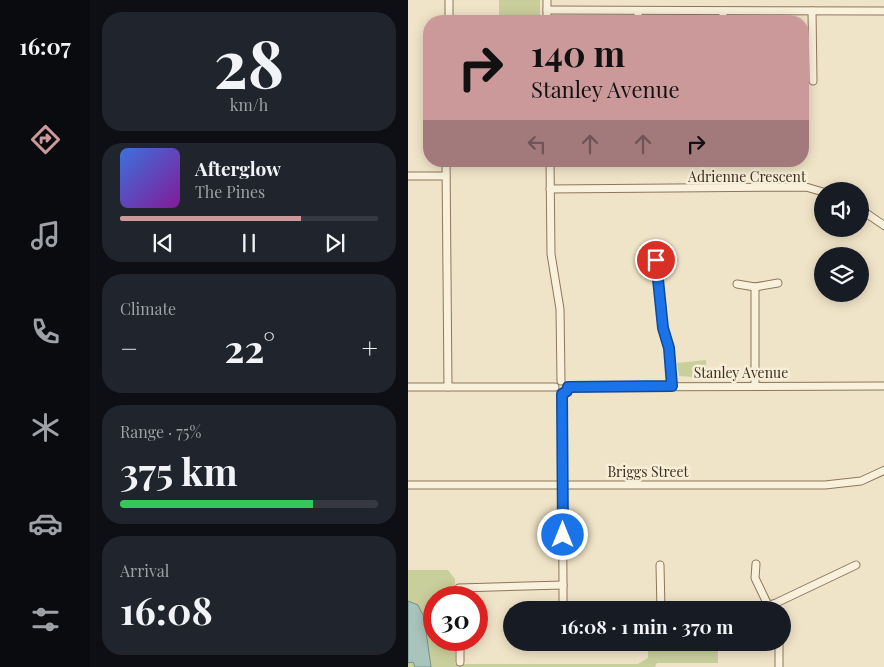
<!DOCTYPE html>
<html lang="en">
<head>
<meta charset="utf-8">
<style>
  body { margin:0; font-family:"Playfair Display",serif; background:#20242c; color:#f1f3f6; height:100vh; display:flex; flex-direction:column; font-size:19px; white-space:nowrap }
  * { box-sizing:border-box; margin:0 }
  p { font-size:16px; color:#9ea1a6 }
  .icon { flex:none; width:28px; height:28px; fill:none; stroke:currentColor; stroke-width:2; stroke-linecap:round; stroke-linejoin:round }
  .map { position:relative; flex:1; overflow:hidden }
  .drawer { display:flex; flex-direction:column; gap:12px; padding:12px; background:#0d0f14; width:318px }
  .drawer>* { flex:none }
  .top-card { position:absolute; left:15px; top:15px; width:386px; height:152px; border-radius:20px; box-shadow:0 2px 12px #0003; background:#cc999b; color:#111; overflow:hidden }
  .fabs { position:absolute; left:406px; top:182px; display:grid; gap:10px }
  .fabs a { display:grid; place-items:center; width:55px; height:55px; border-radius:50%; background:#171b24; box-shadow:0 2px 12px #0003; font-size:25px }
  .speed { position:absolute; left:15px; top:586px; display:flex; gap:10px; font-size:25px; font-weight:700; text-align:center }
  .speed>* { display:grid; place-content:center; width:65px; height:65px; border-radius:50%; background:#171b24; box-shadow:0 2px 12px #0003; line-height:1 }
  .speed .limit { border:8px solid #d22; background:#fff; color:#111 }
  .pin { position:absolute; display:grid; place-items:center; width:42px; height:42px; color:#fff; margin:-21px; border:2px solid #fff; border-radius:50%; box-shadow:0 1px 5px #0007 }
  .me { position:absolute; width:55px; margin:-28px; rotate:0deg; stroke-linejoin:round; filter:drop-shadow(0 0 4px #0008) }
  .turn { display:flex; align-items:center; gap:18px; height:105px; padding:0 25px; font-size:22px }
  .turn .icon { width:65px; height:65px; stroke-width:2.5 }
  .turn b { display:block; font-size:35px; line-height:42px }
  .lanes { display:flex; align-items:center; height:48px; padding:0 25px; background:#0003; justify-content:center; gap:25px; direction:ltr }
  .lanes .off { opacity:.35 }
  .big { font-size:38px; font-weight:700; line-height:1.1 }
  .drawer .card { flex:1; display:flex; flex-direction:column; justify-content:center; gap:8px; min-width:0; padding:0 18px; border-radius:20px; background:#20242c }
  .drawer .dial { align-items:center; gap:0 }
  .dial b { font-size:65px; line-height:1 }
  .song { display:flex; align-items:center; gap:15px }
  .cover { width:60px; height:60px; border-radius:8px; background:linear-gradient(135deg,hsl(220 70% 55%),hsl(290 70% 35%)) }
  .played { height:5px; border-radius:2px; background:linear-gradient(90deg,#cc999b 70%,#363941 70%) }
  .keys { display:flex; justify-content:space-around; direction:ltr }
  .heat { display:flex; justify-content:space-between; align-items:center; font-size:28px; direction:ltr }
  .charge { height:8px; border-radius:4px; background:linear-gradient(90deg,#34c759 75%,#363941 0) }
  .trip { position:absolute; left:95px; top:601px; width:288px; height:50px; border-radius:25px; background:#171b24; box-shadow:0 2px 12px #0003; font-weight:700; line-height:50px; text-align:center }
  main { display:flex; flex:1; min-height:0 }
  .menu { display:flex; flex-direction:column; width:90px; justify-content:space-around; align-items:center; background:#090b0e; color:#9ea1a6 }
  .menu .icon { width:35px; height:35px }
  .menu .selected { color:#cc999b }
  .menu b { font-size:22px; color:#f1f3f6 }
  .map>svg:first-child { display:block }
  .green { fill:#c9cf9b }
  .water { fill:#a9c4bc; stroke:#6f938a }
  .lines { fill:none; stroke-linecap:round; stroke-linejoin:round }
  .minor-casing { stroke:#8d765c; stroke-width:9 }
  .minor { stroke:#faf1dc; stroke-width:7 }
  .route-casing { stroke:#114b97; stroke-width:12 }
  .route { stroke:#1a73e8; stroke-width:9 }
  .labels { text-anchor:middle; stroke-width:5; stroke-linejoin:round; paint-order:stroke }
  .street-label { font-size:14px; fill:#3d2e20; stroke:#f7eed8 }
</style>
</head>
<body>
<main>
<nav class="menu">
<b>16:07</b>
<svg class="icon selected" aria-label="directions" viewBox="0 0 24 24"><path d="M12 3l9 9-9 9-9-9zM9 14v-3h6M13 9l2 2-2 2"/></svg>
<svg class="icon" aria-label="music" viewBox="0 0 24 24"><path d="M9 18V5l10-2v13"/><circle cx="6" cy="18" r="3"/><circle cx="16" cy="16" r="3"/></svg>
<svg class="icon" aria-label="phone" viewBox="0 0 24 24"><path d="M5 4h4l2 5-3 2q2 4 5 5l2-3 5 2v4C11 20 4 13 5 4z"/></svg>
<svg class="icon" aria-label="climate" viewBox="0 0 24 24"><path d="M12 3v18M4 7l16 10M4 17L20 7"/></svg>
<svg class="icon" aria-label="car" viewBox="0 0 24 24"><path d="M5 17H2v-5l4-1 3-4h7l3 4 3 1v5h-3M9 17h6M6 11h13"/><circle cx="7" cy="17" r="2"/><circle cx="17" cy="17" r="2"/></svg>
<svg class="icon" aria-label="filters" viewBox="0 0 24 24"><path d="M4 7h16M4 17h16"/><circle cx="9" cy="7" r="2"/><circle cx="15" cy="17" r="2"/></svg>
</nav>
<section class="drawer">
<div class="card dial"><b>28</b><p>km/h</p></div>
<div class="card">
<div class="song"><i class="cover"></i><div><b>Afterglow</b><p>The Pines</p></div></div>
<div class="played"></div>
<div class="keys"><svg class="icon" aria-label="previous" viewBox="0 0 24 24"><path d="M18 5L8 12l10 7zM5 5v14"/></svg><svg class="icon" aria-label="pause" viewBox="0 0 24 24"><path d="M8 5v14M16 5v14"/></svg><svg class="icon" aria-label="next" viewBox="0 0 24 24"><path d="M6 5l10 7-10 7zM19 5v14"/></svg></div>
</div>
<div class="card"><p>Climate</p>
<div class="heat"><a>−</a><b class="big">22°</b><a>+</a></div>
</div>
<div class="card"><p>Range · 75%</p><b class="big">375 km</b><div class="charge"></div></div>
<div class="card"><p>Arrival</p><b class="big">16:08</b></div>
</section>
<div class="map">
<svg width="477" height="667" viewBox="0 0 477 667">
  <rect width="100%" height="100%" fill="#f0e4c8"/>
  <g class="green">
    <rect x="91" y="0" width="41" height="19"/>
    <polygon points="298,360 299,378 271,376 269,363"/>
    <polygon points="0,570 40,570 47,579 47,597 26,598 26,640 47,640 47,664 230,664 240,658 240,642 310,643 310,663 249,663 247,667 0,667"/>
  </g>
  <polygon class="water" points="0,601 10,605 16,617 23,667 7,667 5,662 0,663"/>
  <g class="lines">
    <g class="minor-casing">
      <g id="minor">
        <polyline points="139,0 139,21"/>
        <polyline points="139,10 477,11"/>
        <polyline points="404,11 405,81"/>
        <polyline points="41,21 41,0"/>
        <polyline points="230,21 230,11"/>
        <polyline points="315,21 315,11"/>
        <polyline points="38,161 40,387"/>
        <polyline points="142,161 143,254 152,309 153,381"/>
        <polyline points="0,176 38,176"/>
        <polyline points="142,189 398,187 415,192"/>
        <polyline points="452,209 477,226"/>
        <polyline points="239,260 254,259"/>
        <polyline points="248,260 255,328 261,348 263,386"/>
        <polyline points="329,284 347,287 370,283"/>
        <polyline points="347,386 347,287"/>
        <polyline points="0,387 147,387"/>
        <polyline points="160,387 477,386"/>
        <polyline points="154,394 155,585 155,603 158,610"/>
        <polyline points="0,485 417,485 453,481 477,470"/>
        <polyline points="348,564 347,578 360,605"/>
        <polyline points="252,565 253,610"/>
        <polyline points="51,598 51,588 155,585"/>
        <polyline points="343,610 368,603 448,565"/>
        <polyline points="52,640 52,662"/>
        <polyline points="371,642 371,667"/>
      </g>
    </g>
    <use href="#minor" class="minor"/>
  </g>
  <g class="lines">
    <g class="route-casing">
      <polyline id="route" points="155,535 154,394 159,391 160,387 264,386 261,348 255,328 248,260"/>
    </g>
    <use href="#route" class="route"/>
  </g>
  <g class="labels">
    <g class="street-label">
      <text x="339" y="182">Adrienne Crescent</text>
      <text x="333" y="378">Stanley Avenue</text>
      <text x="240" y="477">Briggs Street</text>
    </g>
  </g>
</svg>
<div class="fabs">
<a><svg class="icon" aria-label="sound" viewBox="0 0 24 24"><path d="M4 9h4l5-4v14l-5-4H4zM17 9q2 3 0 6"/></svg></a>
<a><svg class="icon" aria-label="layers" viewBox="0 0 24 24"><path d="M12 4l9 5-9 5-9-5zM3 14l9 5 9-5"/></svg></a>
</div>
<div class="speed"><div class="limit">30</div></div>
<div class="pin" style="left:248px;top:260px;background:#d93025"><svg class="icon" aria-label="arrive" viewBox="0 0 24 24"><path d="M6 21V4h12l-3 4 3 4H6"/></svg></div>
<svg class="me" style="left:155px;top:535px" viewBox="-20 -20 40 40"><circle r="17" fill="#1a73e8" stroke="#fff" stroke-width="3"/><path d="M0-11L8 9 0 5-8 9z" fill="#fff"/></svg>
<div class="trip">16:08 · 1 min · 370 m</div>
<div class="top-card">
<div class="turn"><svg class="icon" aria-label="right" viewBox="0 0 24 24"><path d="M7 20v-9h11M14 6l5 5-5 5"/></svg><div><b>140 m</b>Stanley Avenue</div></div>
<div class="lanes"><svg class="icon off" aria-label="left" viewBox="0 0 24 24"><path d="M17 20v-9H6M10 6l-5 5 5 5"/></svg><svg class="icon off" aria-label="ahead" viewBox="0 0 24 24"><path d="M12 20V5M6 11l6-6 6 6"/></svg><svg class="icon off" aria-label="ahead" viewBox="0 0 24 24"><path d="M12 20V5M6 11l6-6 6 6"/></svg><svg class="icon" aria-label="right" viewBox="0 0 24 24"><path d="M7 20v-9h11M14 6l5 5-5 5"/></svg></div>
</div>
</div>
</main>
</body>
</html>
